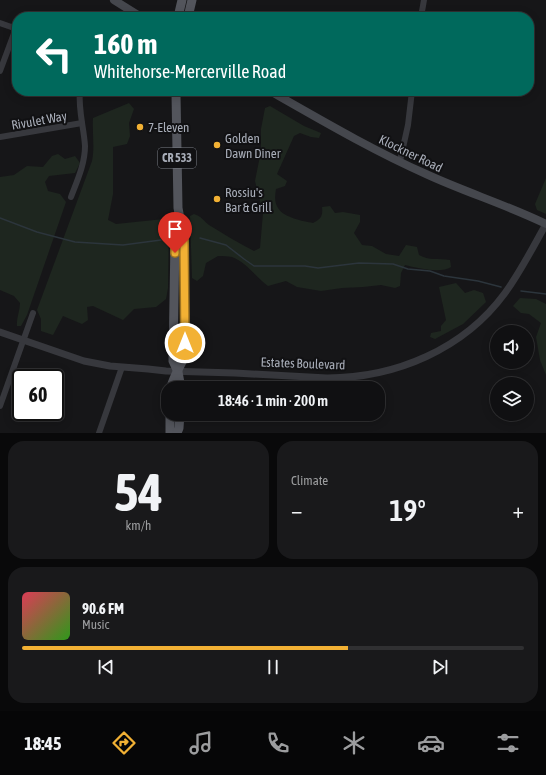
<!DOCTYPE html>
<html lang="en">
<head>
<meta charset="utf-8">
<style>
  body { margin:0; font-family:"Asap Condensed",sans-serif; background:#19191b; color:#f1f3f6; height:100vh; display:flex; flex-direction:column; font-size:15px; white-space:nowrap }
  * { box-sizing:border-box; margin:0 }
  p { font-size:13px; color:#9c9d9f }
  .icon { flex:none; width:22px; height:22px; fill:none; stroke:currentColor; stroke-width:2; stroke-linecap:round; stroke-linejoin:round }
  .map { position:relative; height:433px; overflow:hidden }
  .sheet { display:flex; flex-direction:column; gap:8px; padding:8px; background:#09090a; flex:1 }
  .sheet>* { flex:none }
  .hud { position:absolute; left:12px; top:12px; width:522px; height:84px; border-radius:16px; box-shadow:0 2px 10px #0003,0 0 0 1px #303032; background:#00695c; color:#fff; overflow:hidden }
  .fabs { position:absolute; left:490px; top:325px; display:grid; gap:8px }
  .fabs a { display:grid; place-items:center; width:44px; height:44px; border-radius:50%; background:#101012; box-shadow:0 2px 10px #0003,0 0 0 1px #303032; font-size:20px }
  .speed { position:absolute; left:12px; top:369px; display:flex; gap:8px; font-size:20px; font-weight:700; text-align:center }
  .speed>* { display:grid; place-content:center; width:52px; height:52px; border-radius:50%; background:#101012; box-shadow:0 2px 10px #0003,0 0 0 1px #303032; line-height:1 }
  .speed .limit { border:2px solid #111; border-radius:6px; background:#fff; color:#111 }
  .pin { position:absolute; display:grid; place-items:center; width:34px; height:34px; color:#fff; margin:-41px -17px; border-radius:50% 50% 50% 0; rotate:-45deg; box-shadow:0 0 4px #0007 }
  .pin .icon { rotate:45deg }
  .me { position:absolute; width:44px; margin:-22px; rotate:0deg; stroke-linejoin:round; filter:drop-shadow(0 0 3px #0008) }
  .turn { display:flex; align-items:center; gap:14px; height:84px; padding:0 16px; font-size:18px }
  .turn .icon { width:52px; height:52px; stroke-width:2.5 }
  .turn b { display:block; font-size:28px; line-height:34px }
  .big { font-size:30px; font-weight:600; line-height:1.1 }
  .sheet .tile { flex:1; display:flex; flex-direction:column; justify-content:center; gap:6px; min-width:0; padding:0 14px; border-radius:16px; background:#19191b }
  .sheet .dial { align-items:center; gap:0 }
  .dial b { font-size:52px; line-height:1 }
  .song { display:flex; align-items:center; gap:12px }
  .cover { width:48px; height:48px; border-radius:6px; background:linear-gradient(135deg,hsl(350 70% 55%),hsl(110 70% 35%)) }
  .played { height:4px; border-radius:2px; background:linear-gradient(90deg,#f2b134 65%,#303032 65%) }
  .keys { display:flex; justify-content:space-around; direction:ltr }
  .heat { display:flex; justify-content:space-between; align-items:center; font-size:22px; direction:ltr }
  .sheet .tiles { flex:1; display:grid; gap:8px; grid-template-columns:1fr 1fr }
  .tile:last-child { grid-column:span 2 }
  .trip { position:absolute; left:161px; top:381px; width:224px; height:40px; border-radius:16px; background:#101012; box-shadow:0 2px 10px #0003,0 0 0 1px #303032; font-weight:600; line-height:40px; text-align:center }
  .menu { display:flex; height:64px; justify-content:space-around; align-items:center; background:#060607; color:#9c9d9f }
  .menu .icon { width:28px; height:28px }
  .menu .active { color:#f2b134 }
  .menu b { font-size:18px; color:#f1f3f6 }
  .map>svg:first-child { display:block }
  .green { fill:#1e261f }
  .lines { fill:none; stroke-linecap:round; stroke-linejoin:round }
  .stream { stroke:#2c353c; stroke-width:1.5 }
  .minor { stroke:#37383d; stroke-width:6 }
  .tertiary { stroke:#37383d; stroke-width:7 }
  .secondary { stroke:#45474d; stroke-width:8 }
  .primary { stroke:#53555c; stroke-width:9 }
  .route-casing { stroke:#9d7322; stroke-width:10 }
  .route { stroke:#f2b134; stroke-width:7 }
  .poi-dot { fill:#f2b134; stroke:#111113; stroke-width:1.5 }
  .labels { text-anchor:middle; stroke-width:4; stroke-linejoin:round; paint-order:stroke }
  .shield { fill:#111113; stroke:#7b7e86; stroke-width:1 }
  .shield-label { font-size:12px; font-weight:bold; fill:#a8adb8 }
  .street-label { font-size:13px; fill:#a8adb8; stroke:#111113 }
  .poi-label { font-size:13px; fill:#a8adb8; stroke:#111113; text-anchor:start }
</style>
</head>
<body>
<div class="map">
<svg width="546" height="433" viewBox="0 0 546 433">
  <rect width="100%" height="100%" fill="#161618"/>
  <g class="green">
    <path d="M 129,103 L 134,109 L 129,123 L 130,136 L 127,144 L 113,147 L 113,194 L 108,220 L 116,224 L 164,219 L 169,222 L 168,288 L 166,299 L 156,307 L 134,309 L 123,320 L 93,306 L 87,307 L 88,320 L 82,324 L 63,316 L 53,335 L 41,331 L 41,319 L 37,310 L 92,161 C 95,147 92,133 93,118 Z"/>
    <path d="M 270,106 L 304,126 L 321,133 L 319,138 L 311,137 L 300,133 L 294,136 L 277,174 L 287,181 L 285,186 L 276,189 C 275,195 274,202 278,208 C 284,218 303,221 313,223 C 321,219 323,216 322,207 L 330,206 L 335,213 L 343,212 L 360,215 L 360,222 L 354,233 L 362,245 L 372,246 L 386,254 L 399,256 L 406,245 L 417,247 L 419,255 C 429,261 438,258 450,260 L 451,267 C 441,274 417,268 405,265 L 401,273 L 400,286 L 395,288 L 381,285 L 363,287 L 342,288 L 321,291 L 297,287 L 286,281 L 268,286 C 256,277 246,262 232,257 C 228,256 223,256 218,256 L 206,263 L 203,276 L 197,281 L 192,278 L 190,216 L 194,214 C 201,216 204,221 209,225 C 224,234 238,243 254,251 L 260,248 L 263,213 L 255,181 L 261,151 L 261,129 L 265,108 Z"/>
    <path d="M 58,154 L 65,159 L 75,156 L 80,163 L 75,173 L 49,176 L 45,182 L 48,191 L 60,194 L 66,202 L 27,315 L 21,326 L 17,326 C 16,319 20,311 20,303 L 14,296 L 0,290 L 0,177 L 14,175 L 27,166 L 43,167 L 52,156 Z"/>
    <polygon points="546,178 546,214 537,210 535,204"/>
    <polygon points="456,283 465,293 474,290 483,293 486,302 463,324 435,339 430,337 431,333 441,331 441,326 446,320 439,287"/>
    <polygon points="520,298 536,299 546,304 546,375 540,360 536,337 541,323 529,314 521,313 513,306"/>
  </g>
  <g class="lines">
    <g class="stream">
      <polyline points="0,218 37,232 75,242 123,245 161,240"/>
      <polyline points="200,238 226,245 244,259 254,266 305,266 318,268 359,263 393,264 408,269 430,271 444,276 478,281 501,287"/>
      <polyline points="521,291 546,294"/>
    </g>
    <g class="minor">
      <polyline points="421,17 424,0"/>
      <polyline points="0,23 17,29"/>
      <polyline points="0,71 16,28"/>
      <polyline points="0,137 82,123"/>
      <polyline points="400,161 408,125 412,91"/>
      <path d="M 71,197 C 77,181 85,164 85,146 C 84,128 78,110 80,91"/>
      <polyline points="0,406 33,313"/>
      <polyline points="99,433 122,367"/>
    </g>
    <path class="tertiary" d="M 0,332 L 84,361 L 110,366 L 148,369 L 166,371 L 235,373 L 327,378 C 396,378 464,349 505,293 C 521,271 533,247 546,224"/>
    <g class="secondary">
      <polyline points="114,0 141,17"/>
      <path d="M 270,91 C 321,120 372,150 426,174 C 465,192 507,205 546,224"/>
    </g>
    <g class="primary">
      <polyline points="178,17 182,0"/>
      <polyline points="188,17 192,0"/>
      <polyline points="179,224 175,239 173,361 178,372 181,388"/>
      <path d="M 171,388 C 171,382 181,364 185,356 L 184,240 L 178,208 L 176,94 L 174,91"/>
      <polyline points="170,433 170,414"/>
      <polyline points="177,433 179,428 180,414"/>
    </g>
  </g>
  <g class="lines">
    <g class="route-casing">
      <polyline id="route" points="175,253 175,239 180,222 184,240 185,343"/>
    </g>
    <use href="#route" class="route"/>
  </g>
  <g class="poi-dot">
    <circle cx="140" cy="127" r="4"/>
    <circle cx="217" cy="145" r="4"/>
    <circle cx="217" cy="199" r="4"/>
  </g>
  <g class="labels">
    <rect class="shield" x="158" y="148" width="38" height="20" rx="3"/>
    <g class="shield-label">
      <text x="177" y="162">CR 533</text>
    </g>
    <g class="street-label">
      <text transform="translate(39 120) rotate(-10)" y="5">Rivulet Way</text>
      <text transform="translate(411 153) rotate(26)" y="5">Klockner Road</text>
      <text transform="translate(303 363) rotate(2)" y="5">Estates Boulevard</text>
    </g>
    <g class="poi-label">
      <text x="148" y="132">7-Eleven</text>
      <text x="225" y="143">Golden<tspan x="225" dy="15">Dawn Diner</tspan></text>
      <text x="225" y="197">Rossiu's<tspan x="225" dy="15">Bar &amp; Grill</tspan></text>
    </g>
  </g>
</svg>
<div class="fabs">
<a><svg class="icon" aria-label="sound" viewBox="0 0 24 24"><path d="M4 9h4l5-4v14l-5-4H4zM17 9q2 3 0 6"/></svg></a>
<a><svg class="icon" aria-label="layers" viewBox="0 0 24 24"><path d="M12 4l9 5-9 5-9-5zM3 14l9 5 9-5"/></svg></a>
</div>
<div class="speed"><div class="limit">60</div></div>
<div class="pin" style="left:175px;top:253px;background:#d93025"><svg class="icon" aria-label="arrive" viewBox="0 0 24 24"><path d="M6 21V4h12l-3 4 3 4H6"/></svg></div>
<svg class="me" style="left:185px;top:343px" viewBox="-20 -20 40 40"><circle r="17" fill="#f2b134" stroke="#fff" stroke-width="3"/><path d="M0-11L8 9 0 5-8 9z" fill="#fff"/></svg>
<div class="trip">18:46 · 1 min · 200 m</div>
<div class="hud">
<div class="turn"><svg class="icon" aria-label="left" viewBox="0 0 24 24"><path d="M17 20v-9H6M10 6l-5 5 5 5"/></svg><div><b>160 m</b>Whitehorse-Mercerville Road</div></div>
</div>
</div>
<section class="sheet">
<div class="tiles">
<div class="tile dial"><b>54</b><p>km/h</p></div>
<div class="tile"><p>Climate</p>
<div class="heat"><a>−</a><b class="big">19°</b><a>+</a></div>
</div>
<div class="tile">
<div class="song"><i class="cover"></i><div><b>90.6 FM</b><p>Music</p></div></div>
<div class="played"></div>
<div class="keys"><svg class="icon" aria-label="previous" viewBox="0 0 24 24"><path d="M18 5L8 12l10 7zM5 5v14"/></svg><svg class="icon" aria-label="pause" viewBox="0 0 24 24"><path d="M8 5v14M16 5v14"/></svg><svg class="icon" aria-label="next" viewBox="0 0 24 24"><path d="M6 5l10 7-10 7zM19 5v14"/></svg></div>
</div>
</div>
</section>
<nav class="menu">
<b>18:45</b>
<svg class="icon active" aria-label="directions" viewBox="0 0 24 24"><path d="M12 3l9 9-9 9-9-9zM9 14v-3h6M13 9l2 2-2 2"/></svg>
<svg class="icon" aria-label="music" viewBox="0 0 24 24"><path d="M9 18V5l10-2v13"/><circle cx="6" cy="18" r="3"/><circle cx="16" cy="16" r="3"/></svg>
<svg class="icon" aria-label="phone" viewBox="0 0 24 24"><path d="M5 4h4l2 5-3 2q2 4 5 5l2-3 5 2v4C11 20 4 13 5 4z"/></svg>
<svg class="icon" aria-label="climate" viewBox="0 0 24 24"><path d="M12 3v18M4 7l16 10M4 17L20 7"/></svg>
<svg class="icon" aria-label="car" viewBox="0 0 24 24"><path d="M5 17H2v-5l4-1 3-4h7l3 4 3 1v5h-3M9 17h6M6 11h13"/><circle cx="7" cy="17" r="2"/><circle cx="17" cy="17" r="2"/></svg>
<svg class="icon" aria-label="filters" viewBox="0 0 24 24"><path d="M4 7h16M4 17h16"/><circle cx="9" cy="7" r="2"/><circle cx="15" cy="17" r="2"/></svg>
</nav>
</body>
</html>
